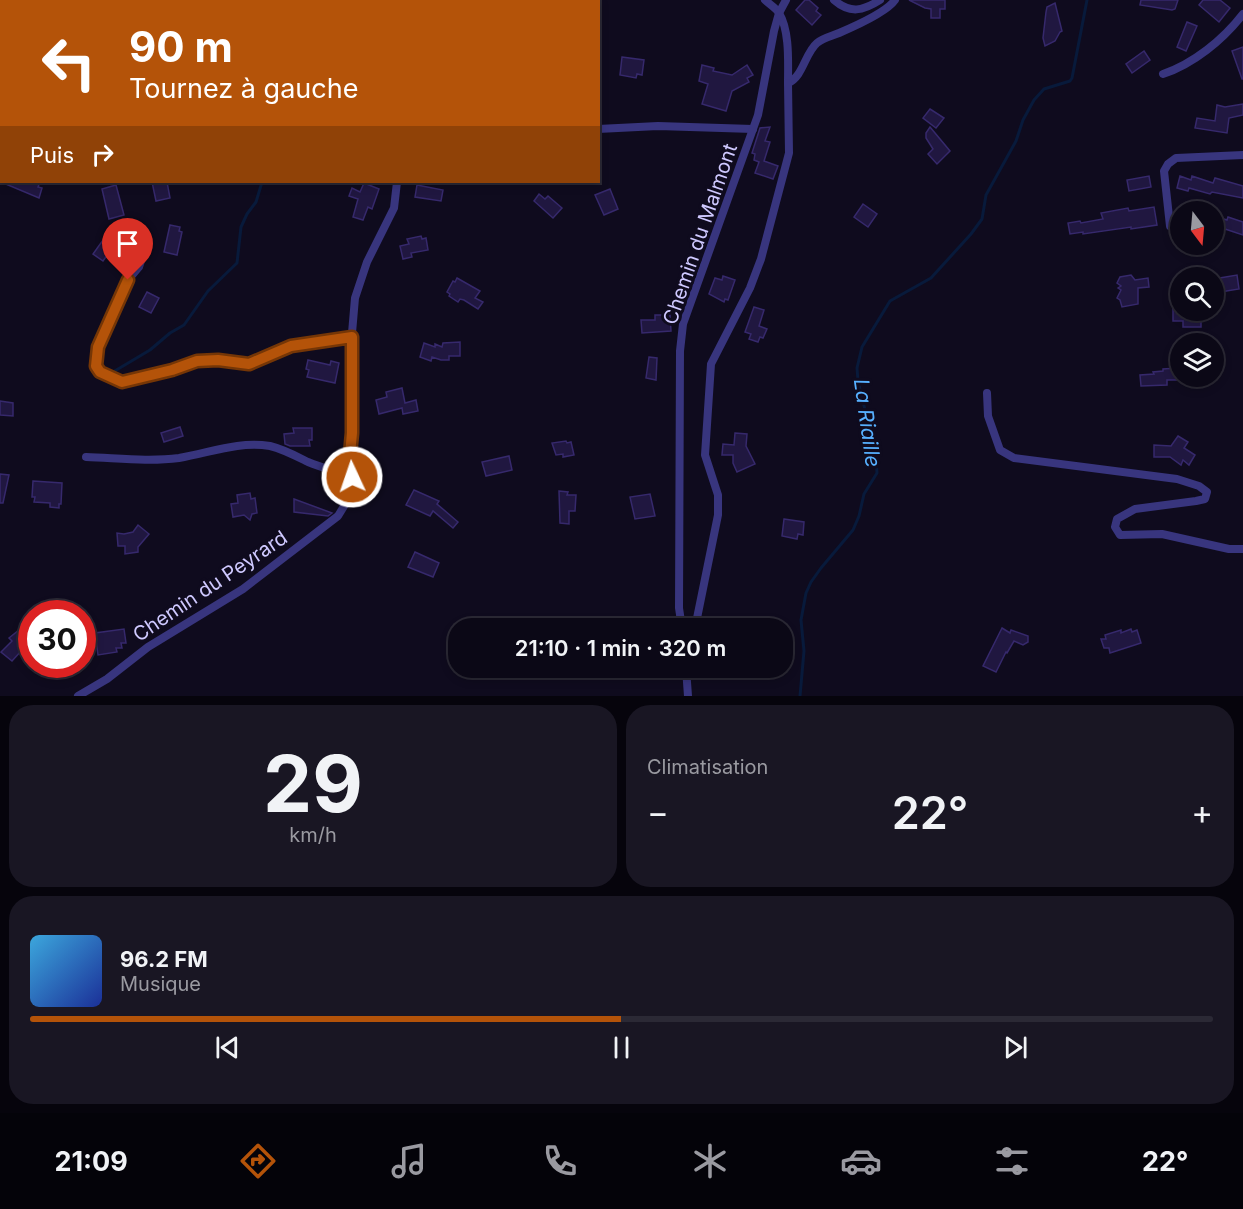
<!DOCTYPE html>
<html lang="fr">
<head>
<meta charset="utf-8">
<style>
  body { margin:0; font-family:Inter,sans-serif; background:#191623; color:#f1f3f6; height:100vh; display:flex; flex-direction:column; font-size:22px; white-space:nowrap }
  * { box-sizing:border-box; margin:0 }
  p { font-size:20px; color:#9a9aa1 }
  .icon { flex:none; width:33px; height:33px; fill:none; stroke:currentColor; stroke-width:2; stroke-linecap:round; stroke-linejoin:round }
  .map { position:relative; height:696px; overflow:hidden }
  .drawer { display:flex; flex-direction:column; gap:9px; padding:9px; background:#06040c; flex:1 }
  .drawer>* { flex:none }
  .banner { position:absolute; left:0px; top:0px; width:600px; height:183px; box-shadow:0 3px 9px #0003,0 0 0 2px #2b2935; background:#b45309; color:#fff; overflow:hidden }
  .needle { width:39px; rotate:164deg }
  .fabs { position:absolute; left:1170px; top:201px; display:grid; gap:12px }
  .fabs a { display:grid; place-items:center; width:54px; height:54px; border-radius:50%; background:#0b0816; box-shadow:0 3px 9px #0003,0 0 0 2px #2b2935; font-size:30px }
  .speed { position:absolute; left:18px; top:600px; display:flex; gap:12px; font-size:30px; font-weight:700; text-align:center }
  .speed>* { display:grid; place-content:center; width:78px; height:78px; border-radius:50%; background:#0b0816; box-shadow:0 3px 9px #0003,0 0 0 2px #2b2935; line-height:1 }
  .speed .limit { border:9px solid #d22; background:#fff; color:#111 }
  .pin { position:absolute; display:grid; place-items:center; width:51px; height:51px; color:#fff; margin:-62px -26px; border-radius:50% 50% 50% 0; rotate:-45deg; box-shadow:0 0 6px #0007 }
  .pin .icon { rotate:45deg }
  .me { position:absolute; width:66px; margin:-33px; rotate:357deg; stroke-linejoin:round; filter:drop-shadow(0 0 4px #0008) }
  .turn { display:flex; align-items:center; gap:21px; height:126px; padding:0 30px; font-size:27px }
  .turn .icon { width:78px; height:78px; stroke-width:2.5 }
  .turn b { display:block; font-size:42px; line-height:51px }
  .then { display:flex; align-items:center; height:57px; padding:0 30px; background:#0003; gap:12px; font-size:22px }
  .big { font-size:45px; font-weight:600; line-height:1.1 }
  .drawer .tile { flex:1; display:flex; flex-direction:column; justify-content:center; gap:9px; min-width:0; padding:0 21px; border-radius:24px; background:#191623 }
  .drawer .dial { align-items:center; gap:0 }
  .dial b { font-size:78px; line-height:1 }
  .song { display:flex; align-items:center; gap:18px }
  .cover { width:72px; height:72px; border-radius:9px; background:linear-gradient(135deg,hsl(200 70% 55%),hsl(230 70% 35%)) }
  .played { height:6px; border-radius:3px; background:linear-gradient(90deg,#b45309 50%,#2b2935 50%) }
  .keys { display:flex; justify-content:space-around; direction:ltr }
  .heat { display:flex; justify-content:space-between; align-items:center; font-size:33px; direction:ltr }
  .drawer .tiles { flex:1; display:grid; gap:9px; grid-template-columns:1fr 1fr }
  .tile:last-child { grid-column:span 2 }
  .trip { position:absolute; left:448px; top:618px; width:345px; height:60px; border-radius:24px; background:#0b0816; box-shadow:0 3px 9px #0003,0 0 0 2px #2b2935; font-weight:600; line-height:60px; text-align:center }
  .dock { display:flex; height:96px; justify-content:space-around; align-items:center; background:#040309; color:#9a9aa1 }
  .dock .icon { width:42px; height:42px }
  .dock .selected { color:#b45309 }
  .dock b { font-size:27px; color:#f1f3f6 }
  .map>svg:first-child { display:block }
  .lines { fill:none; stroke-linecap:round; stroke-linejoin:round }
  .stream { stroke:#081a3b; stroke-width:3 }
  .building { fill:#201740; stroke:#36296c; stroke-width:1.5 }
  .street { stroke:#38357e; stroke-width:8 }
  .route-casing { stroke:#753606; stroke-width:15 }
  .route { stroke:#b45309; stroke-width:10 }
  .labels { text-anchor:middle; stroke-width:6; stroke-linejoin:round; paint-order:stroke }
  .street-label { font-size:20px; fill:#cfc9ff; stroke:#0f0b1e }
  .water-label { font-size:21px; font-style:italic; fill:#57b0ff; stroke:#0f0b1e }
</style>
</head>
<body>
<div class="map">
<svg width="1243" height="696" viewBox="0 0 1243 696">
  <rect width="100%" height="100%" fill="#0f0b1e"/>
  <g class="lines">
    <g class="stream">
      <polyline points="206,0 207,2"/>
      <polyline points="113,372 150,350 170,333 184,325 208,291 237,263 241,227 247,214 256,202 262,182"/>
      <polyline points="800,696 804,651 801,620 806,593 811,582 821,568 853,530 859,516 864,494 877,473 876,459 866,431 866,414 858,381 857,368 862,347 890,301 931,278 971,234 982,219 986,195 1016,141 1023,120 1034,100 1044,89 1070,81 1072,78 1087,0"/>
    </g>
  </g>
  <g class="building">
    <polygon points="805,0 809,0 818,8 816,11 821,15 812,25 796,10"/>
    <polygon points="909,0 945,0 945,9 940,9 940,18 931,18 931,9 925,8"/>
    <polygon points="1141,0 1178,0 1175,9 1172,10 1140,5"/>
    <polygon points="1203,0 1220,0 1230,8 1219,22 1199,5"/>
    <polygon points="1055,3 1062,31 1060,32 1055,41 1045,46 1043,38 1046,12 1047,7"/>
    <polygon points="1187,22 1197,26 1186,51 1177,47"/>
    <polygon points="1243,47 1243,79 1242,79 1232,51"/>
    <polygon points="1144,51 1150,60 1132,73 1126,64"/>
    <polygon points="622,57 644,60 642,75 637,74 636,78 620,75"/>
    <polygon points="702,65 714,68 713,71 732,75 747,65 753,75 747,78 749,82 732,91 726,111 702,104 708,84 699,81"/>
    <polygon points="1243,104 1243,115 1229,118 1227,133 1195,128 1197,118 1215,121 1217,105 1225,107"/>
    <polygon points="930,109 944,118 936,128 923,118"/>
    <polygon points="770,127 765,141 770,142 764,161 778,166 773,179 755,173 759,162 754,160 755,154 752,153 760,128"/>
    <polygon points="930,127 950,151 937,164 928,154 933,149 926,138 926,133"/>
    <polygon points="1149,176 1151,187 1129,191 1127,180"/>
    <polygon points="1180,176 1191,180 1192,176 1213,183 1215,178 1243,186 1243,198 1212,192 1210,194 1189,188 1188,191 1177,188"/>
    <polygon points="1,182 40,182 38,187 42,188 39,198"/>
    <polygon points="152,182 167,182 170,198 156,201"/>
    <polygon points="364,183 379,189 372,209 368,207 363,220 353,217 358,199 349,196 352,188 360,192"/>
    <polygon points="116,185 124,215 109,219 102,189"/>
    <polygon points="417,185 443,190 441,201 415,197"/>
    <polygon points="720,185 725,187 717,210 710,208 714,198 710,197 713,188 717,190"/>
    <polygon points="610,189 618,209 604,215 595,195"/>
    <polygon points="539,194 545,199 548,196 562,208 553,218 534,201"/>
    <polygon points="863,204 877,214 868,227 854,217"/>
    <polygon points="1154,207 1157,225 1131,229 1131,227 1083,234 1083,232 1070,234 1068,223 1080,221 1081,223 1103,219 1101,213 1128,208 1129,211"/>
    <polygon points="1217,217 1227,220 1228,217 1243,222 1243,235 1225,229 1224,232 1214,229 1214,219 1216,220"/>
    <polygon points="170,225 180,227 179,231 182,232 177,255 164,252"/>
    <polygon points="421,236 422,239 426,238 428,250 411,253 412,257 403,259 400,246 409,244 407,239"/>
    <polygon points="103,240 113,247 103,261 93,254"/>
    <polygon points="1131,275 1135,280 1148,278 1149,287 1138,288 1138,304 1122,307 1120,300 1117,298 1121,290 1118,288 1121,286 1117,283 1120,277"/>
    <polygon points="1237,275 1239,289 1214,293 1214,279"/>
    <polygon points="723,276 735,280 728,300 725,299 724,302 709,294 715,278 722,280"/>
    <polygon points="457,278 480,291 475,298 483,302 478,309 464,300 460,299 458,302 449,296 450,294 447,292 453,281 455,282"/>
    <polygon points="147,292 159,298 151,313 139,307"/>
    <polygon points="754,307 764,310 759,326 767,329 763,338 760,337 758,342 749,339 751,334 745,332"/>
    <polygon points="1173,307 1180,308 1180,310 1195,310 1195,314 1201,314 1201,327 1183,327 1183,321 1173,321"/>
    <polygon points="655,315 670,315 671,331 642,333 641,320 655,320"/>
    <polygon points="460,342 460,356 449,356 449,360 441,360 432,357 431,361 420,357 424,343 435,347 435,344 442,347 443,343"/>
    <polygon points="649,357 657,358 656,380 646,378"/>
    <polygon points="308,360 330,365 331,361 339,363 335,383 307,377 309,370 306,369"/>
    <polygon points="1178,368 1179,380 1167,380 1167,385 1141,386 1140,375 1154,374 1153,372 1163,371 1163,369"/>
    <polygon points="402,388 405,403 416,400 418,411 403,414 402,408 379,414 376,400 387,397 386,392"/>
    <polygon points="0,401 13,403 13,416 0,415"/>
    <polygon points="180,427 183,436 164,442 161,433"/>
    <polygon points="293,428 312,428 312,440 309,440 310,446 290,446 285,444 284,434 294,433"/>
    <polygon points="735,433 747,434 746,446 755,464 737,472 733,463 733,455 722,455 723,444 734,445"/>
    <polygon points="1178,436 1188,442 1184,448 1195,455 1189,465 1183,460 1181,465 1170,457 1154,457 1154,445 1171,446"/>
    <polygon points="566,441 567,443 571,442 574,455 563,457 563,454 556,455 552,443"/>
    <polygon points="509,456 512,470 486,476 482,462"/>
    <polygon points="0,474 9,475 3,503 0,503"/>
    <polygon points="33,481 62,483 61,504 59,504 59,508 50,507 50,503 34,502 35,497 32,497"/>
    <polygon points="414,490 439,501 437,504 458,522 453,528 433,511 430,516 406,505"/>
    <polygon points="559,491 568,492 567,495 576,495 575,511 569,511 569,524 560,523"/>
    <polygon points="250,493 251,499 255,498 257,513 252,514 250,520 244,515 233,517 231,504 238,503 237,495"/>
    <polygon points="650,494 655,516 635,519 630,497"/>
    <polygon points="294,499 332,513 328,516 294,512"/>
    <polygon points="784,519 804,522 803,535 798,534 797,539 782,536"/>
    <polygon points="138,525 149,534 138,547 138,552 125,554 125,546 118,546 117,533 124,534 133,532"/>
    <polygon points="415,552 439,563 433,577 408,567"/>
    <polygon points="1002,628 1010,633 1011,630 1028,636 1028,642 1023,645 1014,641 1007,653 1006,652 996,672 983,666"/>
    <polygon points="124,629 126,643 121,643 122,648 116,648 117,652 98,655 95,633"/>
    <polygon points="1131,629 1132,632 1137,630 1141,643 1110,653 1109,648 1104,648 1101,639 1106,639 1105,635 1121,630 1121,633"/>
    <polygon points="19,630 32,630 32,646 23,649 12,661 1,652 12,641 9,638"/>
  </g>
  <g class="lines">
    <g class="street">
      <polyline points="275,0 275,2"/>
      <path d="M 765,0 C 769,4 776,8 779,13 C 790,31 788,63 788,83 C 803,77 805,53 817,43 C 823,38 832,36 839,33 C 853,27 886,13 895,0"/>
      <path d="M 834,0 C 850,14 863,11 880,0"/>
      <polyline points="107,2 107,0"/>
      <polyline points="408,2 408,0"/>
      <polyline points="560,2 563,0"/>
      <polyline points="0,34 2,34"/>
      <path d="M 1163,74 C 1193,64 1223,40 1243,14"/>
      <polyline points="0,76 2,76"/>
      <polyline points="598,129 658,126 753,129"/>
      <polyline points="0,158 2,154"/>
      <polyline points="1170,226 1164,171 1168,164 1176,158 1243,155"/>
      <polyline points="140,229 143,255 139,267 128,280 98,347 96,366 100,372 122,382 172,371 197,361 218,360 249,364 291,346 352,337"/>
      <polyline points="987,393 988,416 1000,450 1014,458 1177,479 1199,486 1207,492 1205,499 1196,501 1135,509 1117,519 1115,527 1120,535 1162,534 1229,549 1243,549"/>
      <path d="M 86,457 C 117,458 148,462 179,458 C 210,453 237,441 270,446 C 283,449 296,456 308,462 C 323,468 338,472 352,477"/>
      <polyline points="682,628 679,608 680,351 683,324 758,115 774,31 779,13 786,0"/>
      <polyline points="695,628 718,515 718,495 705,455 711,364 750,288 761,259 789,153 788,83"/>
      <polyline points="686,668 688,696"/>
      <polyline points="78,696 107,679 148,647 243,589 338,516 357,485 352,477 349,465 352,433 352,333 355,298 367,262 394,208 397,182"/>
    </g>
  </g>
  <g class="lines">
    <g class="route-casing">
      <polyline id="route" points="128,280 98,347 96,366 100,372 122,382 172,370 197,361 218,360 249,364 291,346 352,337 352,433 349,465 352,477"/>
    </g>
    <use href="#route" class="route"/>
  </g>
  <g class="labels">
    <g class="street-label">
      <text transform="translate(700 234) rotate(-71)" y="7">Chemin du Malmont</text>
      <text transform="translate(210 586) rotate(-34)" y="7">Chemin du Peyrard</text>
    </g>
    <g class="water-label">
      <text transform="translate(867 423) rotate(82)" y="7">La Riaille</text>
    </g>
  </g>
</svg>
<div class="fabs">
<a><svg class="needle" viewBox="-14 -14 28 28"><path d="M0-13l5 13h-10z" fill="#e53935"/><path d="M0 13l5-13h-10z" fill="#9a9aa1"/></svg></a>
<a><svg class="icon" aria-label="search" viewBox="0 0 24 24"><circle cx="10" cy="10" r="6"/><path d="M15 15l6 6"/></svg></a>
<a><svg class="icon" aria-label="layers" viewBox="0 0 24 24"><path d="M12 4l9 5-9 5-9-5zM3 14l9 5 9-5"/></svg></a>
</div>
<div class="speed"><div class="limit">30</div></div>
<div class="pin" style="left:128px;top:280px;background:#d93025"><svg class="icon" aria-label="arrive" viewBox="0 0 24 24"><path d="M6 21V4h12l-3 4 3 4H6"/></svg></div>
<svg class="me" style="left:352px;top:477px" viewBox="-20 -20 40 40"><circle r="17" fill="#b45309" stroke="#fff" stroke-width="3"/><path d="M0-11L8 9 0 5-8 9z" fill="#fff"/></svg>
<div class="trip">21:10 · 1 min · 320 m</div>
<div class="banner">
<div class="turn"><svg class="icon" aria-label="left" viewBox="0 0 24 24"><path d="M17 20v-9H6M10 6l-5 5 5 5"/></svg><div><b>90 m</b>Tournez à gauche</div></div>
<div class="then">Puis<svg class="icon" aria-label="right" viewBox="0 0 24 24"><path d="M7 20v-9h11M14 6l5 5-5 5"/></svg></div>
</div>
</div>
<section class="drawer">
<div class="tiles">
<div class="tile dial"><b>29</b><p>km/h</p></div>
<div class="tile"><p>Climatisation</p>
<div class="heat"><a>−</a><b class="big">22°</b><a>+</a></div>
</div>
<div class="tile">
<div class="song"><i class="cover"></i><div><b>96.2 FM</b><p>Musique</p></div></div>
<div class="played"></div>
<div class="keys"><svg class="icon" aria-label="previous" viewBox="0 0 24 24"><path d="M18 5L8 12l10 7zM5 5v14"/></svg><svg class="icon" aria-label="pause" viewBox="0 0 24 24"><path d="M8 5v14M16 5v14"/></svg><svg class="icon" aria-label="next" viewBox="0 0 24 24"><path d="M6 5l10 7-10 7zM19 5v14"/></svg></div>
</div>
</div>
</section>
<nav class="dock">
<b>21:09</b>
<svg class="icon selected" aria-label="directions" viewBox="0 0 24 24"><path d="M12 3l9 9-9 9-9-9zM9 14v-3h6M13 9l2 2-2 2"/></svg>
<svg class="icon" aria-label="music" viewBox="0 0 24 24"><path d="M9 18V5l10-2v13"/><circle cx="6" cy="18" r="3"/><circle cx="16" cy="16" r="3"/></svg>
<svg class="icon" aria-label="phone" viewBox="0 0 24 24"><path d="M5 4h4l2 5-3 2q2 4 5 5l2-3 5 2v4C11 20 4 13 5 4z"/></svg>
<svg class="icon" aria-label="climate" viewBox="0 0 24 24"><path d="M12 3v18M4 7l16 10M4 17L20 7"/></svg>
<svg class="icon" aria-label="car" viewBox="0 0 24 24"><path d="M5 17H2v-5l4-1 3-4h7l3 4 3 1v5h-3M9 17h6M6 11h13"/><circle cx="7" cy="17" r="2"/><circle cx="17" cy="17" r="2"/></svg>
<svg class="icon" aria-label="filters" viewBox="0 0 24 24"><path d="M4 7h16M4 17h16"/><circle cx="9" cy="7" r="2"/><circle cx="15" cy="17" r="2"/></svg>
<b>22°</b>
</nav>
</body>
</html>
